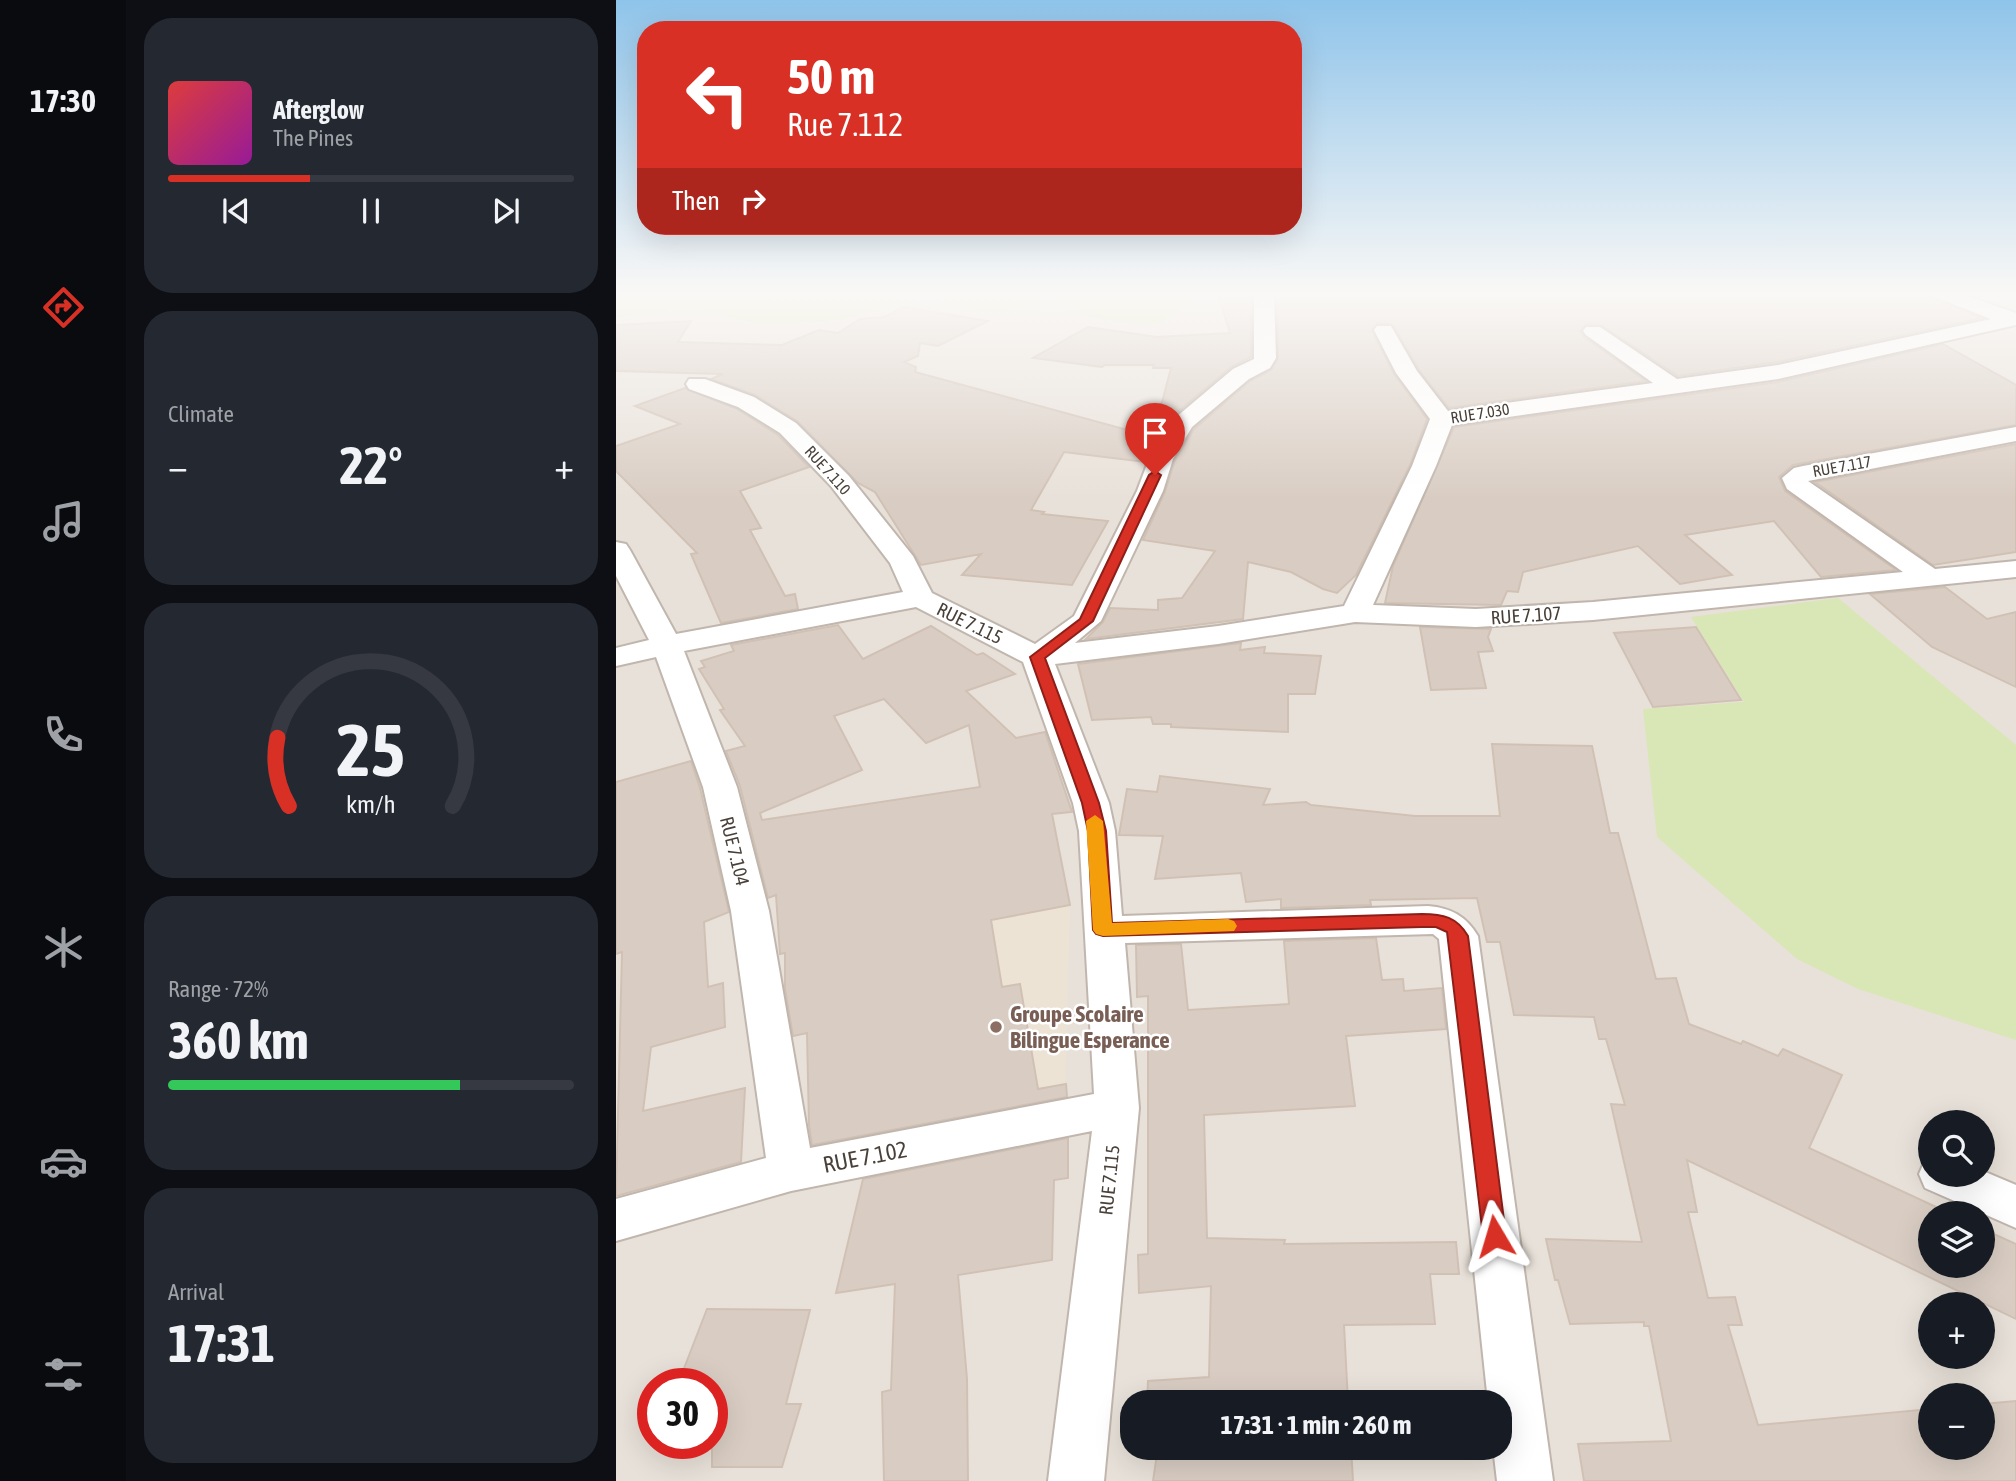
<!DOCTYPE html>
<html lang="en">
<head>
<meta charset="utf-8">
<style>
  body { margin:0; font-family:"Asap Condensed",sans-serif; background:#242831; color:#f1f3f6; height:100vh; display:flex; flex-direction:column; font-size:26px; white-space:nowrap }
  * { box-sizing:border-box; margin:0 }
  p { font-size:23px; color:#9ea1a6 }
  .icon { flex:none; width:38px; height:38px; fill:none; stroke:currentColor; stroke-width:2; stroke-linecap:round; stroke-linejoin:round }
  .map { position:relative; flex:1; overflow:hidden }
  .drawer { display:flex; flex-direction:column; gap:18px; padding:18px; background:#0d0f14; width:490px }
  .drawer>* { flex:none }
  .top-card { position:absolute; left:21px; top:21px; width:665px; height:214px; border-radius:28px; box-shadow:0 7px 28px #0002; background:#d93025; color:#fff; overflow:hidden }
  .tools { position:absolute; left:1302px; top:1110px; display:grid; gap:14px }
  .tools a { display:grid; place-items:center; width:77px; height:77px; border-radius:50%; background:#171b24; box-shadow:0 7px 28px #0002; font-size:35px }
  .speed { position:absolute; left:21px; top:1368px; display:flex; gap:14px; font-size:35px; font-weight:700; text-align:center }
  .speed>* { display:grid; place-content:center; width:91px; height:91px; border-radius:50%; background:#171b24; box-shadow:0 7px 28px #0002; line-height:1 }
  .speed .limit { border:10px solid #d22; background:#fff; color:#111 }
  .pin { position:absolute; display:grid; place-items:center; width:60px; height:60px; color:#fff; margin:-72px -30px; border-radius:50% 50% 50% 0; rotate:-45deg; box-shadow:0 0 7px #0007 }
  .pin .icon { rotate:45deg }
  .me { position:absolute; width:77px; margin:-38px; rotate:353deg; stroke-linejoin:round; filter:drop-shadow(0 0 5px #0008) }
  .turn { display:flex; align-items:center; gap:24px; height:147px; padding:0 35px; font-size:32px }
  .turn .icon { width:91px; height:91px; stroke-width:2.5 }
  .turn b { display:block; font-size:49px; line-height:60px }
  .then { display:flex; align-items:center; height:66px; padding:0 35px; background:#0003; gap:14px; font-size:26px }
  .big { font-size:52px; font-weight:700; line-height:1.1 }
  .drawer .tile { flex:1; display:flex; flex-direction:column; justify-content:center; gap:10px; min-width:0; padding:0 24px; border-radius:28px; background:#242831 }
  .drawer .dial { align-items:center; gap:0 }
  .dial svg { height:182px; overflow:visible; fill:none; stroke:#363941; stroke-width:7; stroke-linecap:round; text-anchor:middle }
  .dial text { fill:#f1f3f6; stroke:none }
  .song { display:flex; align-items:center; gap:21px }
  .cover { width:84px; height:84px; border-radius:10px; background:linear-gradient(135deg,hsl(0 70% 55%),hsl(300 70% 35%)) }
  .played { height:7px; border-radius:4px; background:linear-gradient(90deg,#d93025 35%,#363941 35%) }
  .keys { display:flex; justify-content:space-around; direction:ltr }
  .heat { display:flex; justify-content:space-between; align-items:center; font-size:38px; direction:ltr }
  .charge { height:10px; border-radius:5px; background:linear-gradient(90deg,#34c759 72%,#363941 0) }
  .trip { position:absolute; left:504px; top:1390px; width:392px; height:70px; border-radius:28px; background:#171b24; box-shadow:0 7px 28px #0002; font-weight:700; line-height:70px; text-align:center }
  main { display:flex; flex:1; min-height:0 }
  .dock { display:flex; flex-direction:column; width:126px; justify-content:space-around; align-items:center; background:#090b0e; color:#9ea1a6 }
  .dock .icon { width:49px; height:49px }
  .dock .on { color:#d93025 }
  .dock b { font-size:32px; color:#f1f3f6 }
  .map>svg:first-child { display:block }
  .residential { fill:#e8e1d9; fill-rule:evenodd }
  .education { fill:#ede3d5 }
  .green { fill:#d8e7b5 }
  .building { fill:#d9cdc3; stroke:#d1c1b4; stroke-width:2; fill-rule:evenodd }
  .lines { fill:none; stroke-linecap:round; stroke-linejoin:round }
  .minor-casing { stroke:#c0b6ad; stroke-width:4 }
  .minor { fill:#fff; fill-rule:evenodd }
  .route { fill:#d93025; stroke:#8d1f18; stroke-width:2 }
  .slow { fill:#f59e0b }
  .education-dot { fill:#8d6e63; stroke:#fff; stroke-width:2.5 }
  .labels { text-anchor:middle; stroke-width:5; stroke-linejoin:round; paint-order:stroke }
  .far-street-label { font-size:16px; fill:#494039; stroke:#fff }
  .street-label { font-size:19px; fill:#494039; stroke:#fff }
  .near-education-label { font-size:23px; font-weight:bold; fill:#785e54; stroke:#fff; text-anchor:start }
  .near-street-label { font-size:23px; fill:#494039; stroke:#fff }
</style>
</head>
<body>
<main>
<nav class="dock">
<b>17:30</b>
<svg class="icon on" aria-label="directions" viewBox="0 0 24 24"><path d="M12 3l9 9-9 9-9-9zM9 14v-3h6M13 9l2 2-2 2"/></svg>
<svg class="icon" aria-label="music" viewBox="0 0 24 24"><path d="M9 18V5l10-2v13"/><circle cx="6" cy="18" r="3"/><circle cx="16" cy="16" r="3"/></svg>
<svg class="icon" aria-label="phone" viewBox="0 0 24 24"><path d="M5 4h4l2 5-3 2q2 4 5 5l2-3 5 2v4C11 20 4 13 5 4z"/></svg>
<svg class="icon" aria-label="climate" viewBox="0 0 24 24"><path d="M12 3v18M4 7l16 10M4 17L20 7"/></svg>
<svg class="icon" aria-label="car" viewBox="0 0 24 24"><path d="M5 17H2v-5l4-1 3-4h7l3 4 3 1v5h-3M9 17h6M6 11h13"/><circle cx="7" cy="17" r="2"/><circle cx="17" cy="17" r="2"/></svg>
<svg class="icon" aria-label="filters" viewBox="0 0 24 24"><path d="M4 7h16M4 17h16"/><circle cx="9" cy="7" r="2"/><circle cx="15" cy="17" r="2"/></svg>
</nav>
<section class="drawer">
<div class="tile">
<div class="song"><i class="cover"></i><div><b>Afterglow</b><p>The Pines</p></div></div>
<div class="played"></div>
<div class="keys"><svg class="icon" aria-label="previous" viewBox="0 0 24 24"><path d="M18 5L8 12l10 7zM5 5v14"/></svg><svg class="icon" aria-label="pause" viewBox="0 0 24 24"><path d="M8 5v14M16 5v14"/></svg><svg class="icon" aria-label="next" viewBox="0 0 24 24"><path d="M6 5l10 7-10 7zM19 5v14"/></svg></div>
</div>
<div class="tile"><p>Climate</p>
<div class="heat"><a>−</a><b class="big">22°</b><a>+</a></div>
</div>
<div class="tile dial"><svg viewBox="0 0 100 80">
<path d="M14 69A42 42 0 1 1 86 69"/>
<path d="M14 69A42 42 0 0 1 9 39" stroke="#d93025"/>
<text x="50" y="56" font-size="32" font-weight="700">25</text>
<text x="50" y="72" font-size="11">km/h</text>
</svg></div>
<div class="tile"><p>Range · 72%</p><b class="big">360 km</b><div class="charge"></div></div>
<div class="tile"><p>Arrival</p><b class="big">17:31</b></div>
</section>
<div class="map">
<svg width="1400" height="1481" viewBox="0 0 1400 1481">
  <rect width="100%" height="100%" fill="#f5f0eb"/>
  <path class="residential" d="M 573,292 L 1400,292 L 1400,1481 L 0,1481 L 0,318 L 77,309 L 138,323 L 180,323 L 225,320 L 312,294 L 369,313 L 389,312 L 440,299 L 475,316 L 572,299 ZM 1314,1122 L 1367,1122 L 1367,1174 L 1314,1174 ZM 1314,1213 L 1367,1213 L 1367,1265 L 1314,1265 ZM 1314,1304 L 1367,1304 L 1367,1356 L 1314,1356 ZM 37,1384 L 96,1384 L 96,1444 L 37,1444 ZM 1314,1395 L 1367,1395 L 1367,1447 L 1314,1447 ZM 516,1402 L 884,1402 L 884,1447 L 516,1447 Z"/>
  <polygon class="education" points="447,872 454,905 449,1093 423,1095 305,899"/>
  <g class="green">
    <path d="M 0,292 L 573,292 C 572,305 552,320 539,323 C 527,326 486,320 474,316 C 463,312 451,304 440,299 L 389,312 L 369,313 L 312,294 L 225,320 L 180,323 L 138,323 L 77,309 L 0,318 Z"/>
    <polygon points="1222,598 1400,745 1400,1040 1242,989 1181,959 1041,837 1027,709 1128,702 1075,617"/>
  </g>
  <g class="building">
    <polygon points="601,292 635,292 635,357 615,367 557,416 529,462 448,452 415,510 428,512 426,514 492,521 456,585 346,575 365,554 305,565 259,492 242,483 181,421 139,395 95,379 107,374 0,371 0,325 75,321 62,342 166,345 203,330 222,333 244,319 268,317 288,307 372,321 322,346 304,343 302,356 288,362 300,367 299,372 537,437 555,368 537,368 538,365 489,365 486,367 417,358 472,327 541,337 614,333"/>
    <polygon points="736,292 1297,292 1366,318 1162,362 1062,376 985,325 970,324 964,331 968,337 1030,381 833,408 803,370 777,325 761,323 756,331 778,374 811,419 794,465 740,575 721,593 707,589 675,572 632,562 627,619 470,639 487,622 494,608 542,610 542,600 566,598 599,551 527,540 549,492 559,460 578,429 634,381 655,370 662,359 661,293 736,295"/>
    <polygon points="1327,344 1400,385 1400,425 1177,465 1163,477 1169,491 1280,570 1205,577 1158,521 1069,535 1116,575 1064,584 1022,546 907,572 902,592 891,591 885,605 769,603 777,566 838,427 1162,382"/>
    <polygon points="69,388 121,409 162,435 193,467 124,491 145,528 134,530 169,596 179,594 182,609 105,623 75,554 81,553 0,471 0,446 64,424 19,406"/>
    <polygon points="1400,444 1400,552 1317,565 1199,482"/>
    <polygon points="1329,587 1371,619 1400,612 1400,687 1316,647 1254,594"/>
    <path d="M 222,625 L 247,659 L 315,626 L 361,655 L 367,653 L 399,674 L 350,691 L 400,738 L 429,732 L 456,812 L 436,814 L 454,905 L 375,920 L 386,987 L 404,984 L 422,1089 L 450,1084 L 451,1097 L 196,1145 L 193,1125 L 191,1033 L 177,1036 L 169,989 L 169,953 L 164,954 L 160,895 L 152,898 L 124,786 L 110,751 L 129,746 L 104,710 L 108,709 L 83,669 L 89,667 L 85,661 L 118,651 L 115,645 ZM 268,699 L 310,743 L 353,725 L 364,787 L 146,820 L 144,813 L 246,770 L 218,716 Z"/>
    <polygon points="804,627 875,629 872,637 877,651 862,652 870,688 815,690"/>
    <polygon points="1080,627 1125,700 1037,707 998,633"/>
    <polygon points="625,643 624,650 649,647 648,653 705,656 699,694 672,694 672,732 555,727 555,724 537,724 535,717 476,720 462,664"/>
    <polygon points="876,744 976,746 994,833 1002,833 1040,979 1060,978 1073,1024 1125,1044 1127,1041 1162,1056 1167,1049 1226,1075 1193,1148 1333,1213 1314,1213 1314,1265 1367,1265 1367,1229 1400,1244 1400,1319 1071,1160 1081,1212 1072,1212 1092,1298 1119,1297 1126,1325 1112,1325 1142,1425 1314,1409 1314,1447 1367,1447 1367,1404 1400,1401 1400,1481 968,1481 962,1444 1055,1441 1033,1326 1028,1326 1028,1322 954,1324 942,1280 939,1280 930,1239 1026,1242 995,1104 1009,1105 990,1039 983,1039 978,1017 898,1015 884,942 871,942 861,898 754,900 755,905 665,908 665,899 630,902 625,873 539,879 547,836 503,835 511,789 541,792 544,776 654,789 647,805 690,802 695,805 799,816 884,816"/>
    <polygon points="75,761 84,788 113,912 88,922 92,987 107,983 109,1027 35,1047 27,1111 129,1088 125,1162 0,1196 6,952 0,954 0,782"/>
    <polygon points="760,938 766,980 787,979 788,991 826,988 830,1029 730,1036 739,1106 588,1115 591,1238 669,1240 668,1244 840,1242 843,1274 814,1274 819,1324 728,1325 732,1402 531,1402 532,1381 593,1377 595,1286 523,1293 522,1255 532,1254 532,996 521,997 520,945 565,944 572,1010 673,1004 668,941"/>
    <polygon points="452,1138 452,1178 438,1180 436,1260 342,1275 351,1379 352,1481 268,1481 266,1392 275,1390 279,1284 220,1293 247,1179"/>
    <polygon points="91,1309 194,1310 170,1404 185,1404 166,1467 96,1467 96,1384 62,1384"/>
    <polygon points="530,1447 735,1447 737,1481 537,1481 541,1454 530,1454"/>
  </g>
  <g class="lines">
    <g class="minor-casing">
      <g id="minor">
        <path d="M 638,292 L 658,292 L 660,358 L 654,368 L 633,379 L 576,427 L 557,459 L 547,491 L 485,621 L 459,643 L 602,626 L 728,606 L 796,466 L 814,419 L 780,373 L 758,330 L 761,326 L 775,326 L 801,371 L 832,411 L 1037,383 L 970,335 L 967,331 L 970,327 L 984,327 L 1061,379 L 1162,365 L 1375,319 L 1316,296 L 1313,292 L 1340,292 L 1400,313 L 1400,325 L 1162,379 L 836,425 L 820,466 L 757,605 L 860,609 L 977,602 L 1287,572 L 1171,489 L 1166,478 L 1178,468 L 1187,466 L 1400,427 L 1400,441 L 1192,481 L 1319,569 L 1400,561 L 1400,577 L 977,620 L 860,627 L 739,622 L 602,644 L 439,664 L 493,803 L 499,831 L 506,916 L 812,906 C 835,908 850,916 862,936 L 937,1481 L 881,1481 L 877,1447 L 884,1447 L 884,1402 L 872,1402 L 823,939 L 817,934 L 509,943 L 523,1108 L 488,1481 L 432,1481 L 476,1131 L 175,1191 L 0,1241 L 0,1199 L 150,1158 L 115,911 L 87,787 L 40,657 L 0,666 L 0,648 L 33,640 L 0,576 L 0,542 L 10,544 L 14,550 L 60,634 L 287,592 L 274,563 L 215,486 L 164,433 L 122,407 L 73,389 L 70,384 L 73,379 L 89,379 L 138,397 L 180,423 L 233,476 L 297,556 L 316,593 L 419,644 L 458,616 L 521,491 L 533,459 L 559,418 L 617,369 L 638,359 ZM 300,607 L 407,662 L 457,803 L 463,831 L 478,1094 L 194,1148 L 153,911 L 121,787 L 68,651 Z"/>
        <polygon points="1314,1158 1314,1174 1367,1174 1367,1171 1400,1185 1400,1228 1309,1188 1303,1174 1309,1160"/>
      </g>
    </g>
    <use href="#minor" class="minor"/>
  </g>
  <linearGradient id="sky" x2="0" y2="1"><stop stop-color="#8fc4ea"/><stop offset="0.59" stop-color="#faf8f6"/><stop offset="1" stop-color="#faf8f6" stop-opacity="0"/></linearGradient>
  <rect width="1400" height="499" fill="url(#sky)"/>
  <path class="route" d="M 539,471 L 545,475 L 477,621 L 429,658 L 483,803 L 490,831 L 496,923 L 806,914 C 827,914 841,917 852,936 L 890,1236 L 887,1243 L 879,1246 L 871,1243 L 867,1236 L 831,932 L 820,927 L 806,927 L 487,936 L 480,934 L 477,930 L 472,831 L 466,803 L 414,657 L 464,619 L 533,475 Z"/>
  <polygon class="slow" points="479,815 487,821 496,923 612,919 618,921 621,926 618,931 487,936 480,934 477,930 470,821"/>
  <circle class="education-dot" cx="380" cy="1027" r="7"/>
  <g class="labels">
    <g class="far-street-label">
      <text transform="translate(864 413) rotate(-9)" y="6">RUE 7.030</text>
      <text transform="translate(1226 466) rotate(-10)" y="6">RUE 7.117</text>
      <text transform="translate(212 470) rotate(48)" y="6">RUE 7.110</text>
    </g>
    <g class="street-label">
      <text transform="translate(910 615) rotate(-4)" y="7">RUE 7.107</text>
      <text transform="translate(354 623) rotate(26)" y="7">RUE 7.115</text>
      <text transform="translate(119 851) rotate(76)" y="7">RUE 7.104</text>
      <text transform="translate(493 1180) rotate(-84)" y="7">RUE 7.115</text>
    </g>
    <g class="near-education-label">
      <text x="394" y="1022">Groupe Scolaire<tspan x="394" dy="26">Bilingue Esperance</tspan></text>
    </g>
    <g class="near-street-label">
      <text transform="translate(249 1157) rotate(-11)" y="8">RUE 7.102</text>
    </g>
  </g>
</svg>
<div class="tools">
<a><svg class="icon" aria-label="search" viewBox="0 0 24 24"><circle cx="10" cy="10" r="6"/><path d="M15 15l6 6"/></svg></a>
<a><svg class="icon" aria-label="layers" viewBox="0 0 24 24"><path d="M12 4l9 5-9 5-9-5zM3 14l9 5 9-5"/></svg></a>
<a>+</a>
<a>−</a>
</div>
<div class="speed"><div class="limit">30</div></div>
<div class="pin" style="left:539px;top:475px;background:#d93025"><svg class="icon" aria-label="arrive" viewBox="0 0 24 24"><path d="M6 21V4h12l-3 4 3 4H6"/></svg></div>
<svg class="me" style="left:879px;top:1236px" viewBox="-20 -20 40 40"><path d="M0-17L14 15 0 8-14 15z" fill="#d93025" stroke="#fff" stroke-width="4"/></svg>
<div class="trip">17:31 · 1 min · 260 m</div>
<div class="top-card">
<div class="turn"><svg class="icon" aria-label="left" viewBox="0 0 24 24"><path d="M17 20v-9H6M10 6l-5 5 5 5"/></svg><div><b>50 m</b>Rue 7.112</div></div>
<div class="then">Then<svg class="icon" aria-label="right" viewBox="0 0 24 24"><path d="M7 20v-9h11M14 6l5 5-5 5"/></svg></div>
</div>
</div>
</main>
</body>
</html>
